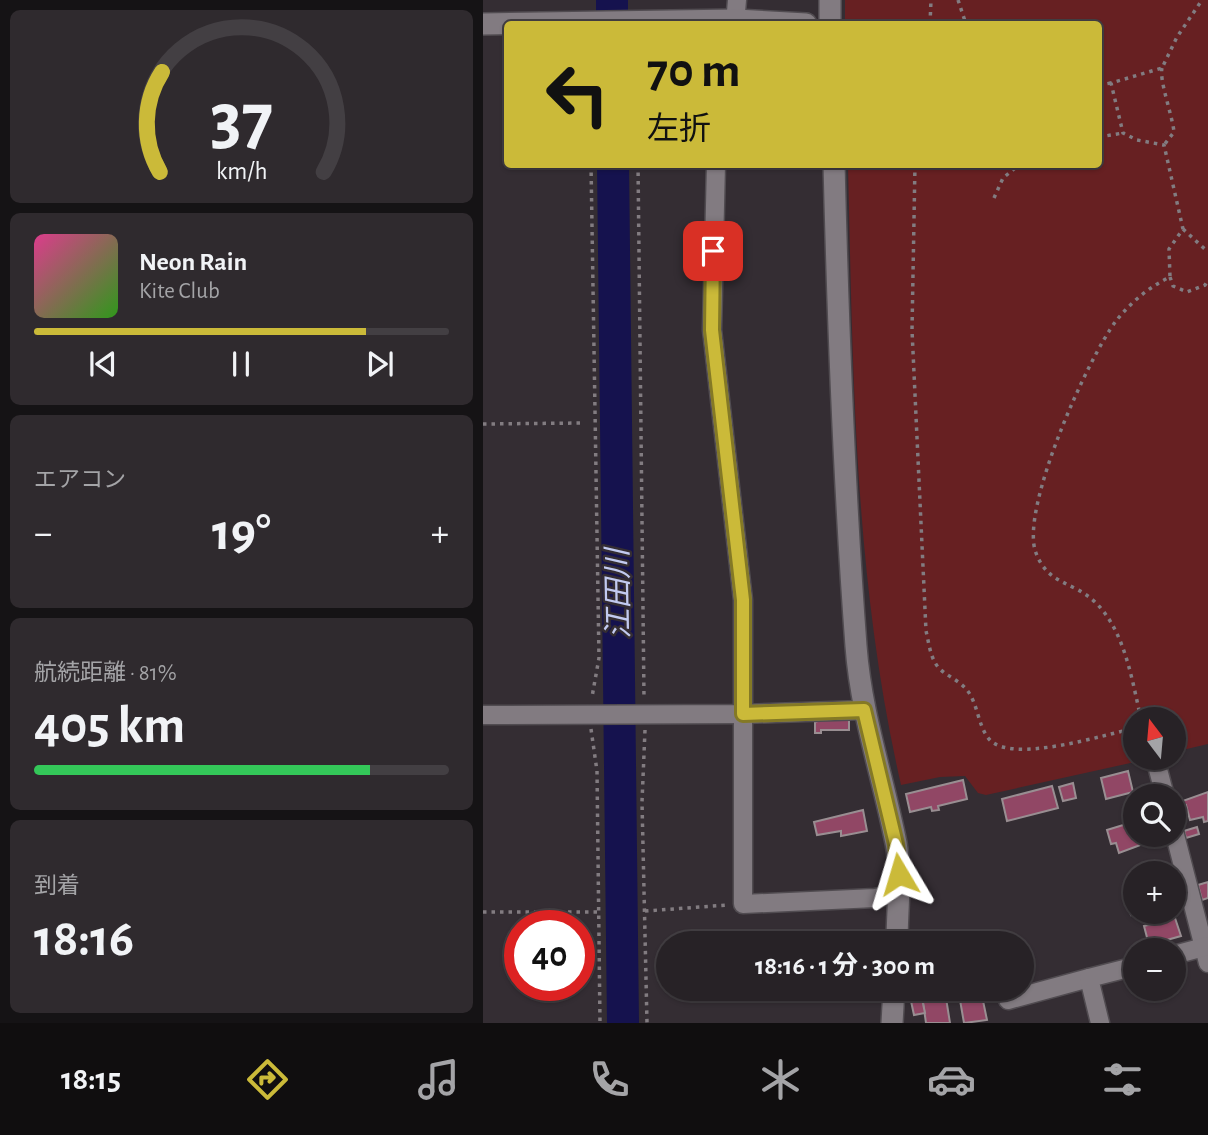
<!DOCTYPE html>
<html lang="ja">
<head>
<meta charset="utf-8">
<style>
  body { margin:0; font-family:"Alegreya Sans","Noto Sans JP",sans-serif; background:#2f2a2e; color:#f1f3f6; height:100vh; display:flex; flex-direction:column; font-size:26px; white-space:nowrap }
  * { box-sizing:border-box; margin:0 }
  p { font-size:23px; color:#a4a4a7 }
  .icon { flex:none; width:38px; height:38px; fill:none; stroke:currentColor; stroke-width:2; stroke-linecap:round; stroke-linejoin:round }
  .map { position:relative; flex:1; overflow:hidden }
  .sheet { display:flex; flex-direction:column; gap:10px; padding:10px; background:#151315; width:483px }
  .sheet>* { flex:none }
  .guide { position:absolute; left:21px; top:21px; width:598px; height:147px; border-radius:7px; box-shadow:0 2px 5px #0004,0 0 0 2px #433f43; background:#cbba39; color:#111; overflow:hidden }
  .needle { width:46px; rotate:344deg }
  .controls { position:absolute; left:640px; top:707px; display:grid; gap:14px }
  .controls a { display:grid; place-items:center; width:63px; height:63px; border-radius:50%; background:#272226; box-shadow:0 2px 5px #0004,0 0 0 2px #433f43; font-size:35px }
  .speed { position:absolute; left:21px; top:910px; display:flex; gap:14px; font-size:35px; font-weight:700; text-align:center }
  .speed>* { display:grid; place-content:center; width:91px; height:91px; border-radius:50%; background:#272226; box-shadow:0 2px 5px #0004,0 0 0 2px #433f43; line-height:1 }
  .speed .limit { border:10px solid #d22; background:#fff; color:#111 }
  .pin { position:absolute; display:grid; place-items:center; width:60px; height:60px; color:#fff; margin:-30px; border-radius:14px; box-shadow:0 4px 10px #0006 }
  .me { position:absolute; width:77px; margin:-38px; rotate:353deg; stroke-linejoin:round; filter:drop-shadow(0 0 5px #0008) }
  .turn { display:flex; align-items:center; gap:24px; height:147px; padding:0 28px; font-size:32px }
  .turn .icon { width:91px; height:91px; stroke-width:2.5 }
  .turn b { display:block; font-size:49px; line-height:60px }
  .big { font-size:52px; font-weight:700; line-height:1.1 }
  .sheet .widget { flex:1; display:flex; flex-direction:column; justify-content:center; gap:10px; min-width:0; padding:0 24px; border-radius:10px; background:#2f2a2e }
  .sheet .dial { align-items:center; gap:0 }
  .dial svg { height:182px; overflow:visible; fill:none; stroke:#433f43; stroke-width:7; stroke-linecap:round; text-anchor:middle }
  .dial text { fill:#f1f3f6; stroke:none }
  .song { display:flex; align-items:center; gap:21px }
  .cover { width:84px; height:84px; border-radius:10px; background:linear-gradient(135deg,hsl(330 70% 55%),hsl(110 70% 35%)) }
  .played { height:7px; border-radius:4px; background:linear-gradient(90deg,#cbba39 80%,#433f43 80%) }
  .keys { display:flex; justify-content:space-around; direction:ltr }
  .heat { display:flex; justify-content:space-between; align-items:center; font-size:38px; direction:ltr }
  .charge { height:10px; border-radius:5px; background:linear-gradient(90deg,#34c759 81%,#433f43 0) }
  .trip { position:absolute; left:173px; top:931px; width:378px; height:70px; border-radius:35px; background:#272226; box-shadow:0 2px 5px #0004,0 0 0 2px #433f43; font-weight:700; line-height:70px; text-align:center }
  .tabs { display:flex; height:112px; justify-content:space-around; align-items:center; background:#100e0f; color:#a4a4a7 }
  .tabs .icon { width:49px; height:49px }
  .tabs .active { color:#cbba39 }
  .tabs b { font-size:32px; color:#f1f3f6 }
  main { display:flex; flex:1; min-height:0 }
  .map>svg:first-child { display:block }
  .green { fill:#672022 }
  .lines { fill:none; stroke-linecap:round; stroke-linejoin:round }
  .river { stroke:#15124e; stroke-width:32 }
  .building { fill:#914765; stroke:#998e92; stroke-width:2 }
  .minor-casing { stroke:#514c51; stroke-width:21 }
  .tertiary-casing { stroke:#514c51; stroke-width:24 }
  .path { stroke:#827c81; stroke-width:3.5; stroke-dasharray:3.5 5; stroke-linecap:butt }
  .minor { stroke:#827b81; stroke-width:18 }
  .tertiary { stroke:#827b81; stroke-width:21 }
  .route-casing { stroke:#847925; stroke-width:18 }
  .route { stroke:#cbba39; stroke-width:12 }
  .labels { text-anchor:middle; stroke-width:5; stroke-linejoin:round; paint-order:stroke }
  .water-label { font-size:30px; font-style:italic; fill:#c2caf0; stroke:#342d33 }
</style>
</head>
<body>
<main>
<section class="sheet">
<div class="widget dial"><svg viewBox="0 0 100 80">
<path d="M14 69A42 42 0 1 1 86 69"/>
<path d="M14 69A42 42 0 0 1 15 25" stroke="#cbba39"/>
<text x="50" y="56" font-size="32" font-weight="700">37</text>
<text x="50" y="72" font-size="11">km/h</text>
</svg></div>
<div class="widget">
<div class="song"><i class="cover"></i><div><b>Neon Rain</b><p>Kite Club</p></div></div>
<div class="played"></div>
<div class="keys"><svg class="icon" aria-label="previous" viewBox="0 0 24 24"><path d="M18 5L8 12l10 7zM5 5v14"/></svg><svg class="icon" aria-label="pause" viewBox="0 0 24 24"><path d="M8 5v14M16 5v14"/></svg><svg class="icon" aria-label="next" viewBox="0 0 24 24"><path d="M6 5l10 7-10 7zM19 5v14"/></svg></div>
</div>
<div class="widget"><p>エアコン</p>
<div class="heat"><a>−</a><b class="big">19°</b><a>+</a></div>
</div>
<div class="widget"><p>航続距離 · 81%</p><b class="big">405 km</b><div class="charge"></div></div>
<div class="widget"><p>到着</p><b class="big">18:16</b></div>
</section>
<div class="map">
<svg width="725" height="1023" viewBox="0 0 725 1023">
  <rect width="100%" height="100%" fill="#342d33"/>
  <path class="green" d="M 362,0 L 725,0 L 725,744 L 691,752 L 691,719 L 653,719 L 653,758 L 670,758 L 503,795 L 495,793 L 482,776 L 457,777 L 418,785 C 371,578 370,376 365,165 L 616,164 L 616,24 L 362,24 Z"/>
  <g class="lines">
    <g class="river">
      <polyline points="129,24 129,0"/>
      <polyline points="130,164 140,1023"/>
    </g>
  </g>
  <g class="building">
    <polygon points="338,720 366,720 366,730 338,730 338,733 332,733 332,722"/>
    <polygon points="645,771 650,792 623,799 618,778"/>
    <polygon points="480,780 484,799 455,806 456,810 449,811 448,807 427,812 423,794"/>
    <polygon points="590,783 593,798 580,801 576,787"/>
    <polygon points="569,786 575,808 524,821 519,799"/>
    <polygon points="725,792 725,821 721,822 720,817 707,820 703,805 696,807 694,803"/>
    <polygon points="380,810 384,831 358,836 358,831 334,835 331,822"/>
    <polygon points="653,821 653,835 667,835 668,841 636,853 633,843 628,844 624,830"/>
    <polygon points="714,827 716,834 703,838 701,831"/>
    <polygon points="725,882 725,898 719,900 715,885"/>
    <polygon points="653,890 653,912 662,912 648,915 642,893"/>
    <polygon points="692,918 698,936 666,945 661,926"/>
    <polygon points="499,996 504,1020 481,1023 477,1000"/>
    <polygon points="463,998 467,1023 443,1023 440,1002"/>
    <polygon points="439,999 442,1013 431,1015 428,1001"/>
  </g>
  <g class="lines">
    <g class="minor-casing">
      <g id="minor">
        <polyline points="252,24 254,0"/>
        <polyline points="233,164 229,330 260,600 260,904 392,898 415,893"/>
        <polyline points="0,715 260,714 381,710"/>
        <polyline points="672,758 682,796"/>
        <polyline points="691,831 725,963"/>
        <polyline points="691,955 725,946"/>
        <polyline points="525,1000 606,978"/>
        <polyline points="617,1023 606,978 653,966"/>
      </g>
    </g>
    <g class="tertiary-casing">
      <g id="tertiary">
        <polyline points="347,0 347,24"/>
        <polyline points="0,24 253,20 323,24"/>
        <path d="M 351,164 C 355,325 361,486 373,646 C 378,714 400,777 413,843 C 419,875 414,910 414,943"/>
        <polyline points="409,1023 411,989"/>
      </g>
    </g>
    <g class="path">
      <polyline points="475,0 483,24"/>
      <polyline points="447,24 448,0"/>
      <path d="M 679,68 C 676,80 689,114 691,132 L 681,145"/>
      <polyline points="616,85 628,83"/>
      <polyline points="616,137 640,133"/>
      <polyline points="108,164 116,658 109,697"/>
      <polyline points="155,164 161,698"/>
      <path d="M 432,164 L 429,330 L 443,631 C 446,643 447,657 455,667 C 463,676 476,680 484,690 C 495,704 495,726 506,739 C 528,765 623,734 653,728"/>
      <polyline points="511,198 520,178 537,164"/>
      <polyline points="700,229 725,252"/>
      <polyline points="687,277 690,286 704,292 722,285 725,280"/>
      <polyline points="0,424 98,423"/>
      <path d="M 658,719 C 649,680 642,631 612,602 C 590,581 565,585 553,553 C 536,510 605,358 633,321 C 648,302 666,287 687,277 L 686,249 L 700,229 L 681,145 L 654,140 L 640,133 L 628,83 L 679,68 L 694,37 L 719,0"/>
      <polyline points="108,729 114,771 117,1023"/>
      <polyline points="162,730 159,802 164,1023"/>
      <polyline points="162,911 244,905"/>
      <polyline points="0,912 114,912"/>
    </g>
    <use href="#minor" class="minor"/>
    <use href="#tertiary" class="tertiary"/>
  </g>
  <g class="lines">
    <g class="route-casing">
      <polyline id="route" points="230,251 229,330 260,600 260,714 381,710 413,844 416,874"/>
    </g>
    <use href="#route" class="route"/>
  </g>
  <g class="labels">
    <g class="water-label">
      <text transform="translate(135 594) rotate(-91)" y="10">江田川</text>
    </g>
  </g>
</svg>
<div class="controls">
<a><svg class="needle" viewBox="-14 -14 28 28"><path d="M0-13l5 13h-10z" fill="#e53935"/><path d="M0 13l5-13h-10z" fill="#a4a4a7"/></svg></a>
<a><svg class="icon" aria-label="search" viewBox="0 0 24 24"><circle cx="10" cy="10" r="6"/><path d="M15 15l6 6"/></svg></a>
<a>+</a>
<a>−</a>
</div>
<div class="speed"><div class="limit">40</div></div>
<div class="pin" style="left:230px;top:251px;background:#d93025"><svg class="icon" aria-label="arrive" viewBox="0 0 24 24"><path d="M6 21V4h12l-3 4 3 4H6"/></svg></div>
<svg class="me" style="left:416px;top:874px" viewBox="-20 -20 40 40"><path d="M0-17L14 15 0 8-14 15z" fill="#cbba39" stroke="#fff" stroke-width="4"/></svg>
<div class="trip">18:16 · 1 分 · 300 m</div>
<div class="guide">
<div class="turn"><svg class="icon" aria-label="left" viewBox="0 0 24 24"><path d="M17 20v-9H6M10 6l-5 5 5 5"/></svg><div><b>70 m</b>左折</div></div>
</div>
</div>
</main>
<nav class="tabs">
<b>18:15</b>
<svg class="icon active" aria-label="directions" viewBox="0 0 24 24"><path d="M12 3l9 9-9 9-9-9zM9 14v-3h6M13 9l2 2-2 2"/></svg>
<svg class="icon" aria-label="music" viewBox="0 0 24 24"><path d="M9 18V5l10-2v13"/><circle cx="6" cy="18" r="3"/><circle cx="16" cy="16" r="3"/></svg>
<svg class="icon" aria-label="phone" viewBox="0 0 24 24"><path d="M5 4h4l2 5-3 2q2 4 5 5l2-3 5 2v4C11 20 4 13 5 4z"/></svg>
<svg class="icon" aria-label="climate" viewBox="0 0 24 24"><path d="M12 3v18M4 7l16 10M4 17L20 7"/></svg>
<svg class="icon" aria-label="car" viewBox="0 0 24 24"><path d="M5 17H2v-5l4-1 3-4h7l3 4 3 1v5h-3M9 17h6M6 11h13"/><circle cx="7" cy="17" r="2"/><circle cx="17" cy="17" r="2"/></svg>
<svg class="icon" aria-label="filters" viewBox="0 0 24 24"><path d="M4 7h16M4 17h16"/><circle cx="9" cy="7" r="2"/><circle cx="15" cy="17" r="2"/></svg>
</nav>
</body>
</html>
